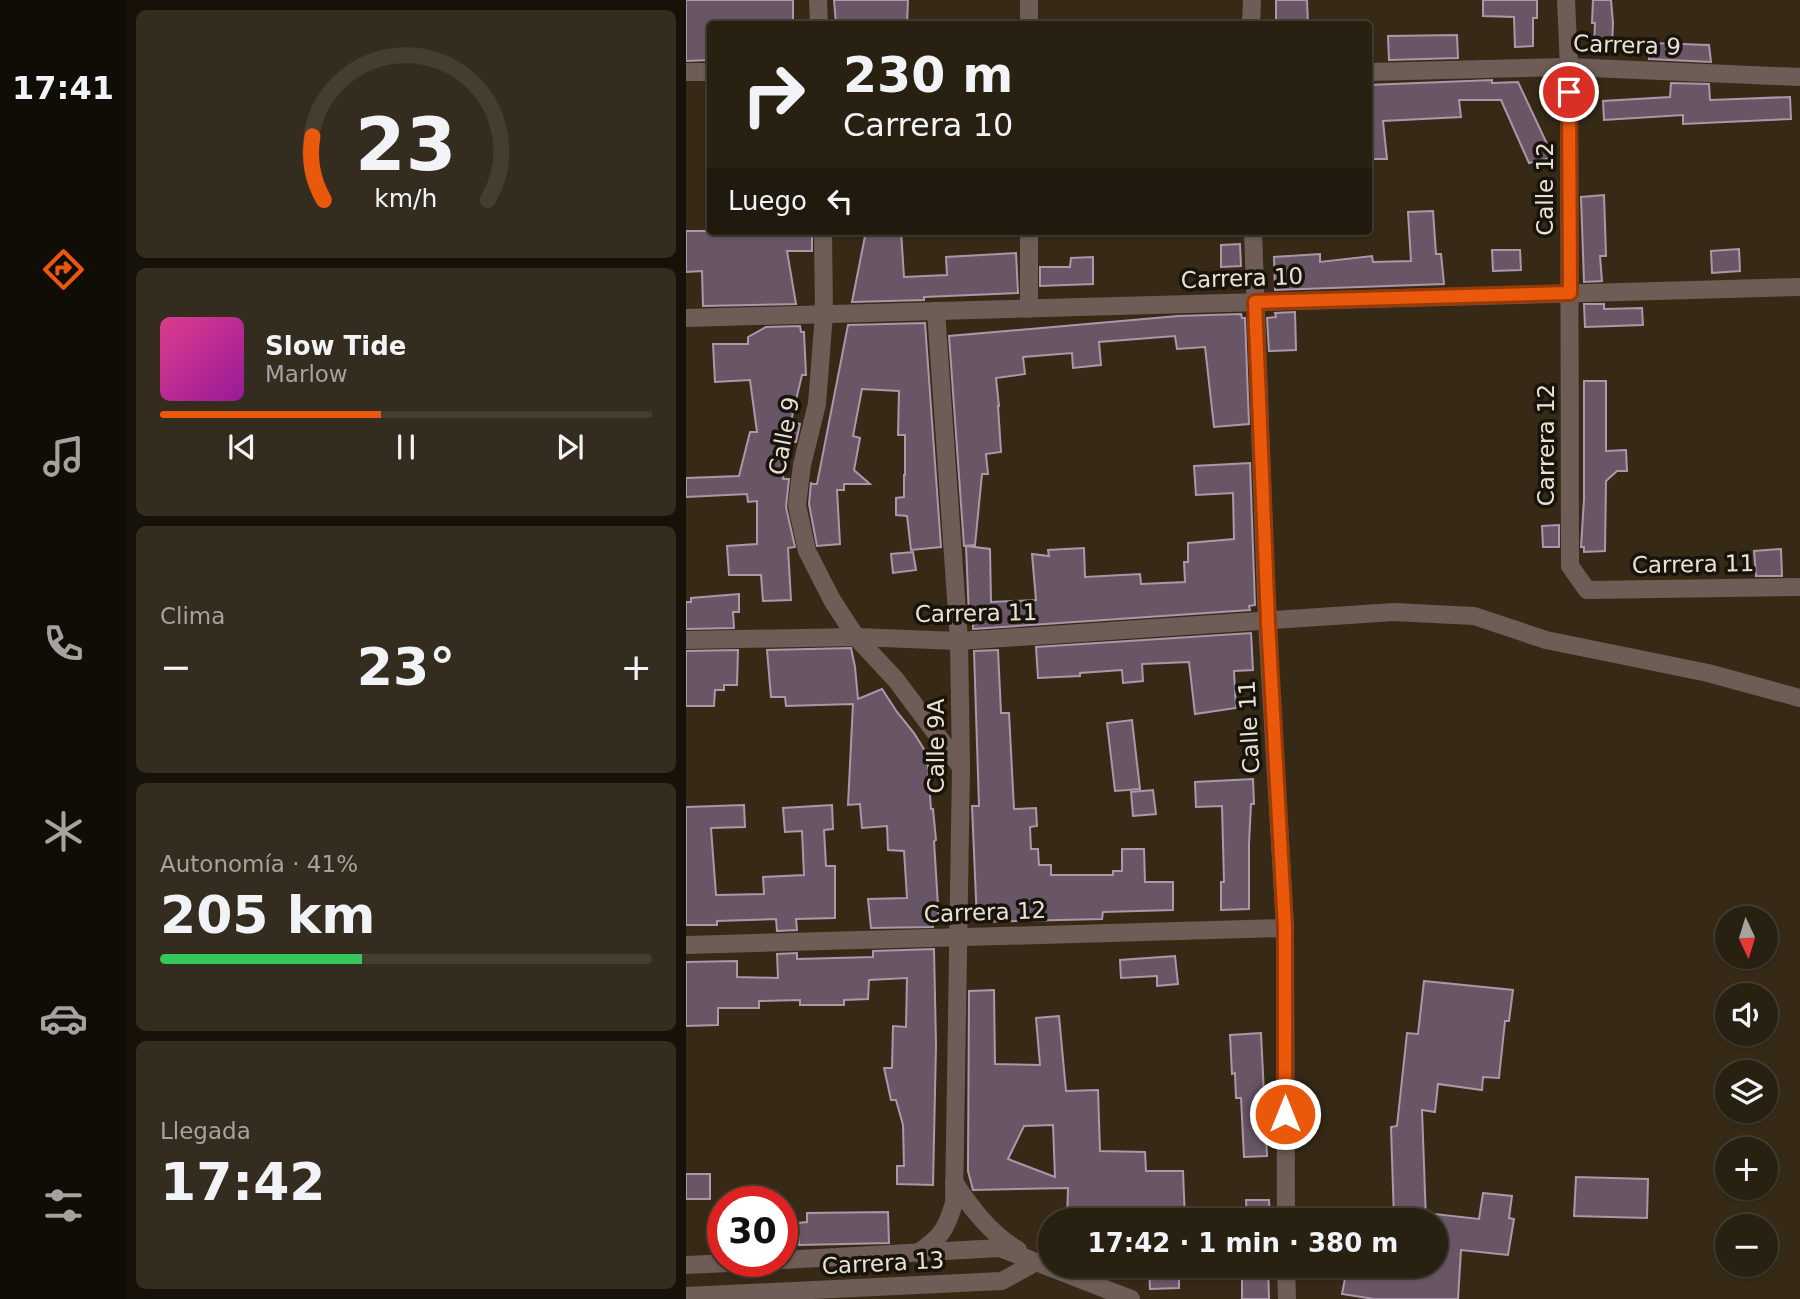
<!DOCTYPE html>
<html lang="es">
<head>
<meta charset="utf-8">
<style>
  body { margin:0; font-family:"DejaVu Sans",sans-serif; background:#342d1f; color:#f1f3f6; height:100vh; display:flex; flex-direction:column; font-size:26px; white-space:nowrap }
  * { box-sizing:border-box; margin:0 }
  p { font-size:23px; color:#a5a39f }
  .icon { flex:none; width:38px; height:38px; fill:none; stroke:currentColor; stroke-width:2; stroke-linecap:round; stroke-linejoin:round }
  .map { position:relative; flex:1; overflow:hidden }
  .sheet { display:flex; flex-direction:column; gap:10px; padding:10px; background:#161209; width:560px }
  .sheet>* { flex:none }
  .hud { position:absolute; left:21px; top:21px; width:665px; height:214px; border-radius:7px; box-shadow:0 2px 5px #0004,0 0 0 2px #443e31; background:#282011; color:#f1f3f6; overflow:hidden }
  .needle { width:46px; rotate:176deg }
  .fabs { position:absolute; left:1029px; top:906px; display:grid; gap:14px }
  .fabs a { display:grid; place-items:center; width:63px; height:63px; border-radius:50%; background:#282011; box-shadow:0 2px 5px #0004,0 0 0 2px #443e31; font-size:35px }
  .speed { position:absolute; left:21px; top:1186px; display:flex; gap:14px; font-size:35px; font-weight:700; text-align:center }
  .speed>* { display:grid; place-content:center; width:91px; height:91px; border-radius:50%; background:#282011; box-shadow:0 2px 5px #0004,0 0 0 2px #443e31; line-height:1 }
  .speed .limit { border:10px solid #d22; background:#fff; color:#111 }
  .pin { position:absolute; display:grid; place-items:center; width:60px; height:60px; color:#fff; margin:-30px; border:4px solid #fff; border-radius:50%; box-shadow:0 2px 7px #0007 }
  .me { position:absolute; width:77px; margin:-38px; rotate:0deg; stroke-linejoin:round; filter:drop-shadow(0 0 5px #0008) }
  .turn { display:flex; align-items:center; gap:24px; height:147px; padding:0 21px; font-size:32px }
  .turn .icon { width:91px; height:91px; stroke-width:2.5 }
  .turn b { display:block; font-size:49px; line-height:60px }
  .then { display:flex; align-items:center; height:66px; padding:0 21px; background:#0003; gap:14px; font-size:26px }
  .big { font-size:52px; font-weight:800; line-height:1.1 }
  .sheet .card { flex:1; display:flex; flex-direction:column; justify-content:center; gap:10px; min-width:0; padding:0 24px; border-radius:10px; background:#342d1f }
  .sheet .dial { align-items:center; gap:0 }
  .dial svg { height:182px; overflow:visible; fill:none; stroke:#443e31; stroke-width:7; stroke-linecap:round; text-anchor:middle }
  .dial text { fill:#f1f3f6; stroke:none }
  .song { display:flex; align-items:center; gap:21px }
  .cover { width:84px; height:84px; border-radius:10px; background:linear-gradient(135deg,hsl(330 70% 55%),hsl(300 70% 35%)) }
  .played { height:7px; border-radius:4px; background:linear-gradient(90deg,#ea580c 45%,#443e31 45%) }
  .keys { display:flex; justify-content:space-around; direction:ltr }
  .heat { display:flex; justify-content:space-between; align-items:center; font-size:38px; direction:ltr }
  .charge { height:10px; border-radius:5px; background:linear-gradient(90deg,#34c759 41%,#443e31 0) }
  .trip { position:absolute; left:352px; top:1208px; width:410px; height:70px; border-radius:35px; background:#282011; box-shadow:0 2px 5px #0004,0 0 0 2px #443e31; font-weight:800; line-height:70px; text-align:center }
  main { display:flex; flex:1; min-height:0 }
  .menu { display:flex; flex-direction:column; width:126px; justify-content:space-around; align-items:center; background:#100d07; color:#a5a39f }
  .menu .icon { width:49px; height:49px }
  .menu .active { color:#ea580c }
  .menu b { font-size:32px; color:#f1f3f6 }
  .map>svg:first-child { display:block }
  .building { fill:#685667; stroke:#ac97aa; stroke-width:2; fill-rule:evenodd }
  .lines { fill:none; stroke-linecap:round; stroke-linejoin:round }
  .minor { stroke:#6e5c56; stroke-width:18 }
  .route-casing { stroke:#983908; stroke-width:18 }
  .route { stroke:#ea580c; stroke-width:12 }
  .labels { text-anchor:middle; stroke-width:7; stroke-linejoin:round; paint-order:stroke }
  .street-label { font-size:23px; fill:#e9e1d5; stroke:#19140b }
</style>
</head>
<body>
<main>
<nav class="menu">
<b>17:41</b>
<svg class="icon active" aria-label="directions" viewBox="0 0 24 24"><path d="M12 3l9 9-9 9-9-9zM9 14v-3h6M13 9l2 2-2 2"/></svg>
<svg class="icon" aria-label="music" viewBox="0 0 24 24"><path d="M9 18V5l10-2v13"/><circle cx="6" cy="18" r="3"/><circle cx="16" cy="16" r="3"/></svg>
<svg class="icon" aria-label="phone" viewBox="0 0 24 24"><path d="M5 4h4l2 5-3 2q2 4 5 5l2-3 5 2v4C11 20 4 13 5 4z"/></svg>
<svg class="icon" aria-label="climate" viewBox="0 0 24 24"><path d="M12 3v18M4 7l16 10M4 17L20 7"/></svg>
<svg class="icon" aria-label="car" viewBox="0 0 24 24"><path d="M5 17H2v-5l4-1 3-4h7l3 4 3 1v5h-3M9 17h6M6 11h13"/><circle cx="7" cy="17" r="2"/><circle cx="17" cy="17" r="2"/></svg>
<svg class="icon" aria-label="filters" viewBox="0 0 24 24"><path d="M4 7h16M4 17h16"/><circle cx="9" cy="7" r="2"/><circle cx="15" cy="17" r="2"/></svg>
</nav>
<section class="sheet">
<div class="card dial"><svg viewBox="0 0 100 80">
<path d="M14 69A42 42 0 1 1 86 69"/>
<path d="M14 69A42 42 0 0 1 9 41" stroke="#ea580c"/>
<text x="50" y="56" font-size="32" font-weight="700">23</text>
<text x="50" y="72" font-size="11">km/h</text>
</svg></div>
<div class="card">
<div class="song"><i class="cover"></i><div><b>Slow Tide</b><p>Marlow</p></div></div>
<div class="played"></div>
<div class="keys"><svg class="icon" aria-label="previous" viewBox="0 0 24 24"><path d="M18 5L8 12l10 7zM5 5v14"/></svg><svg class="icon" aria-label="pause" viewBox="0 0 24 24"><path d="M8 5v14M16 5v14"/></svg><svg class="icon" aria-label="next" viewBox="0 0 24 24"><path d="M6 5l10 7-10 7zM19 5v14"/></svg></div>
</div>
<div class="card"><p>Clima</p>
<div class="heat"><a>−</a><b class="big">23°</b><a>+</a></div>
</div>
<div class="card"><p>Autonomía · 41%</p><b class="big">205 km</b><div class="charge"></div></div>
<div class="card"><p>Llegada</p><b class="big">17:42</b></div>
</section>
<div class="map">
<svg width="1114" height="1299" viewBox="0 0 1114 1299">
  <rect width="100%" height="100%" fill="#362a17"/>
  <g class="building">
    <polygon points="0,0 107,0 107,24 24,24 24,60 0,61"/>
    <polygon points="148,0 222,0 221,24 150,24"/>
    <polygon points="590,0 621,0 622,24 590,24"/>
    <polygon points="797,0 851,0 851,18 847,18 847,46 829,47 828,17 797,16"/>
    <polygon points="907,0 925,0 927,23 926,46 908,46 909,23 906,23"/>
    <polygon points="771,35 772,58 703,60 702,36"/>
    <polygon points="965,43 1023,45 1025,62 963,59"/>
    <polygon points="806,80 806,83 832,82 863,148 865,158 843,163 815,100 773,100 775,117 697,121 701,159 682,159 682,85"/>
    <polygon points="985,83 1023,84 1024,100 1104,97 1105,119 997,124 997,115 918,120 917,101 984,97"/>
    <polygon points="918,195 920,256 914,256 916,281 898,282 895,197"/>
    <polygon points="747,211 750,254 755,254 758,284 589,290 588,257 634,254 634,262 686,256 687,262 725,261 722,212"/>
    <polygon points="0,231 126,231 126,251 101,251 110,304 17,306 16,271 0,272"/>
    <polygon points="180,231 215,231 218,277 261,275 260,257 330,253 332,293 238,297 238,300 166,302"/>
    <polygon points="554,244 555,266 535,267 535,245"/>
    <polygon points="1053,249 1054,271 1026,273 1025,251"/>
    <polygon points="806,250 834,250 835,270 807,271"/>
    <polygon points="407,257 407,284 354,286 354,267 384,267 385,258"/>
    <polygon points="898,304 918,304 918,309 956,308 957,325 899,327"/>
    <polygon points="609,312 610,350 583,351 581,318 590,317 589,313"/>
    <polygon points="555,314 556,318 559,318 563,424 528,427 519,347 491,349 489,336 413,342 415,365 387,368 386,353 337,357 339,374 310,378 313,406 312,406 315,452 300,454 302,474 296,474 289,545 278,546 263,336 492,316"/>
    <polygon points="239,323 255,547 225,550 221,516 210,515 210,498 218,497 218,475 219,475 219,435 212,435 213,391 176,389 167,436 174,438 168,470 184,484 158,484 158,490 151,490 154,544 131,546 123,504 125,482 125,484 131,484 162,325"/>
    <polygon points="114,326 115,332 118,332 120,375 116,375 105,421 114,424 110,442 101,442 97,479 103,479 100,507 109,547 102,548 105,600 77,601 75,575 43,575 41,546 71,544 71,501 62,502 61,494 0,497 0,478 53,476 64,432 71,432 64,380 29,382 27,344 62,344 62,337 80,327"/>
    <polygon points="898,381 920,381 920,451 940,450 941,471 931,471 920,481 919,551 898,552 898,547 895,547 898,499"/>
    <polygon points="564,463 569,605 563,606 564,610 287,629 287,617 283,617 280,546 304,549 305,602 350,600 346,554 363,556 362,550 398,548 399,577 454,574 455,584 499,582 498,562 502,562 502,543 548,539 547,493 510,495 508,466"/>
    <polygon points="873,525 873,547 857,547 856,526"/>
    <polygon points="1095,549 1096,576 1070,576 1068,551"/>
    <polygon points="227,552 230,570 207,573 205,554"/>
    <polygon points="53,594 53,612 47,612 48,628 0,629 0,602 5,602 5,598"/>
    <polygon points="565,633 567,670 548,671 550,708 509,714 503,662 456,664 457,681 437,683 436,670 394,673 394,676 352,678 350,647"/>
    <polygon points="165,648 169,667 172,699 196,689 211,712 228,733 241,754 245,809 247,809 250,840 248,841 253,922 247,922 247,927 185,928 182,899 221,898 218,851 202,850 201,826 176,828 174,804 162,805 167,704 100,706 99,697 85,697 81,650"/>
    <polygon points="52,650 51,685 38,685 38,690 29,690 28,706 0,706 0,651"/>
    <polygon points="312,650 315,713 323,713 328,809 350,808 351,826 344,827 345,849 352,849 353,865 365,865 365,875 427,875 427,871 436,871 436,849 458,849 459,882 487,882 487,910 417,912 416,919 291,922 286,806 293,806 288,651"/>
    <polygon points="446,720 454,789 429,791 421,723"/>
    <polygon points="567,779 568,804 565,804 563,844 563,909 535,910 535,882 538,882 536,806 510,807 509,782"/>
    <polygon points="467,790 470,814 447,816 445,792"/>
    <polygon points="58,805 59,827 25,828 30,895 78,894 77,877 118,875 116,831 99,832 97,808 146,805 147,829 138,830 140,866 149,866 149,918 110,919 111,930 91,931 90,919 31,921 31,925 0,925 0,807"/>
    <polygon points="248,949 250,1045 247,1185 211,1184 211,1166 218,1166 217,1125 210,1100 205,1100 198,1068 206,1068 207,1026 220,1027 221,978 183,980 182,999 158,1000 158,1005 114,1005 114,1000 73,1001 73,1008 32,1008 32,1025 0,1026 0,962 51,961 51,977 92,978 91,954 111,953 111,959 187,957 187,951"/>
    <polygon points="489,956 492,984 471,986 471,976 435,978 434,960"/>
    <polygon points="738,981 827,990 823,1021 819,1021 813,1078 797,1077 796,1090 752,1084 749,1112 736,1110 740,1220 708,1220 705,1127 711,1126 721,1033 732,1034"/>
    <path d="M 308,990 L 309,1064 L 354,1065 L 350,1018 L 373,1016 L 380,1091 L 412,1090 L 414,1151 L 459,1152 L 460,1171 L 497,1171 L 499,1220 L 381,1220 L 382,1188 L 287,1190 L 282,1171 L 283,991 ZM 367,1125 L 369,1177 L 322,1159 L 338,1126 Z"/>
    <polygon points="575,1033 581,1156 558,1157 555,1098 550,1098 549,1073 546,1074 544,1035"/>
    <rect x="0" y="1174" width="24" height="25"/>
    <polygon points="890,1177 962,1179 961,1218 888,1216"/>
    <polygon points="797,1193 826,1196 823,1218 828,1219 822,1255 775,1250 772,1299 688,1299 656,1294 661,1268 701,1274 701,1265 749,1265 749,1214 793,1219"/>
    <polygon points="560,1200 583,1200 584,1220 561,1220"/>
    <polygon points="202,1212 203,1243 113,1245 112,1223 121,1222 121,1213"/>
    <polygon points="582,1266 583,1299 556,1299 556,1267"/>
    <polygon points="493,1268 493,1288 464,1289 463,1269"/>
  </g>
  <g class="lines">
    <g class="minor">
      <polyline points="132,0 133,24"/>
      <polyline points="343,0 343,24"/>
      <polyline points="880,0 883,67 884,566 901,590 1114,587"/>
      <polyline points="565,24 566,0"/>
      <polyline points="0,72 24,72"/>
      <polyline points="682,72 883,67 1114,77"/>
      <polyline points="137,231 138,314 131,404 116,465 111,505 121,551 146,600 170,637 210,680 275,767"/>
      <polyline points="343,231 343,309"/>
      <polyline points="567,231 581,622 599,928 600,1220"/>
      <polyline points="0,318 1114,287"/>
      <polyline points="0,640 170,637 273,641 708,612 788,616 860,640 1022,673 1114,698"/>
      <polyline points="0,945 599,928"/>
      <path d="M 268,1182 C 285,1208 304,1233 332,1250"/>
      <path d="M 232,1253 C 255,1237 260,1230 268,1203 L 275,767 L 273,641 L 250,311"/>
      <polyline points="96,1260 314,1248 445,1299"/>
      <polyline points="0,1265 65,1262"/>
      <polyline points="600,1265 601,1299"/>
      <polyline points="0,1296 316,1281 350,1262 364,1261"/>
    </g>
  </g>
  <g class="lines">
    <g class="route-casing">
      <polyline id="route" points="599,1114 599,928 582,622 569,302 884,293 883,92"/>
    </g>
    <use href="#route" class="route"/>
  </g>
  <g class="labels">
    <g class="street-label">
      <text transform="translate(941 45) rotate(2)" y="8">Carrera 9</text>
      <text transform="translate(859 189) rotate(-90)" y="8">Calle 12</text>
      <text transform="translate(556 278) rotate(-2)" y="8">Carrera 10</text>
      <text transform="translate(98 436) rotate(-79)" y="8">Calle 9</text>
      <text transform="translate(860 445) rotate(-90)" y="8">Carrera 12</text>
      <text transform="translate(1007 564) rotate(-1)" y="8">Carrera 11</text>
      <text transform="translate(290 613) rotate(-1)" y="8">Carrera 11</text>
      <text transform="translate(563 727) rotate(-93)" y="8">Calle 11</text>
      <text transform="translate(250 746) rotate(-90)" y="8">Calle 9A</text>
      <text transform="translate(299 912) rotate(-2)" y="8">Carrera 12</text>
      <text transform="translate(197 1263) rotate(-3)" y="8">Carrera 13</text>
    </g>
  </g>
</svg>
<div class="fabs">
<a><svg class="needle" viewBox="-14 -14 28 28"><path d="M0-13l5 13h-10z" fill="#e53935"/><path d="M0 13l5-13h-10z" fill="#a5a39f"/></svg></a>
<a><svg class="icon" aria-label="sound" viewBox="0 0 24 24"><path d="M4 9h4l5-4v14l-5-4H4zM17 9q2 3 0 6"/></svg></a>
<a><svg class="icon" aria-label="layers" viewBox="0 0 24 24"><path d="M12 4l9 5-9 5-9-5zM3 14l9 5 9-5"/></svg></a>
<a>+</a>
<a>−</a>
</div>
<div class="speed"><div class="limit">30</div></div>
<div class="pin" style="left:883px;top:92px;background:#d93025"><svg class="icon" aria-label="arrive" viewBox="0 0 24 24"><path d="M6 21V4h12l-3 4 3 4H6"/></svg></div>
<svg class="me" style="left:599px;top:1114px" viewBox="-20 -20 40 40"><circle r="17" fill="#ea580c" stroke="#fff" stroke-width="3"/><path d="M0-11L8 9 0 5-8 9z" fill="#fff"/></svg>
<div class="trip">17:42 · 1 min · 380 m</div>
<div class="hud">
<div class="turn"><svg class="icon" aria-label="right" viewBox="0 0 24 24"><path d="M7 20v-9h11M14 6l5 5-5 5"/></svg><div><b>230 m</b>Carrera 10</div></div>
<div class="then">Luego<svg class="icon" aria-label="left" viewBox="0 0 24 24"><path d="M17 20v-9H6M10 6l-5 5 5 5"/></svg></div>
</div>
</div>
</main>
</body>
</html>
